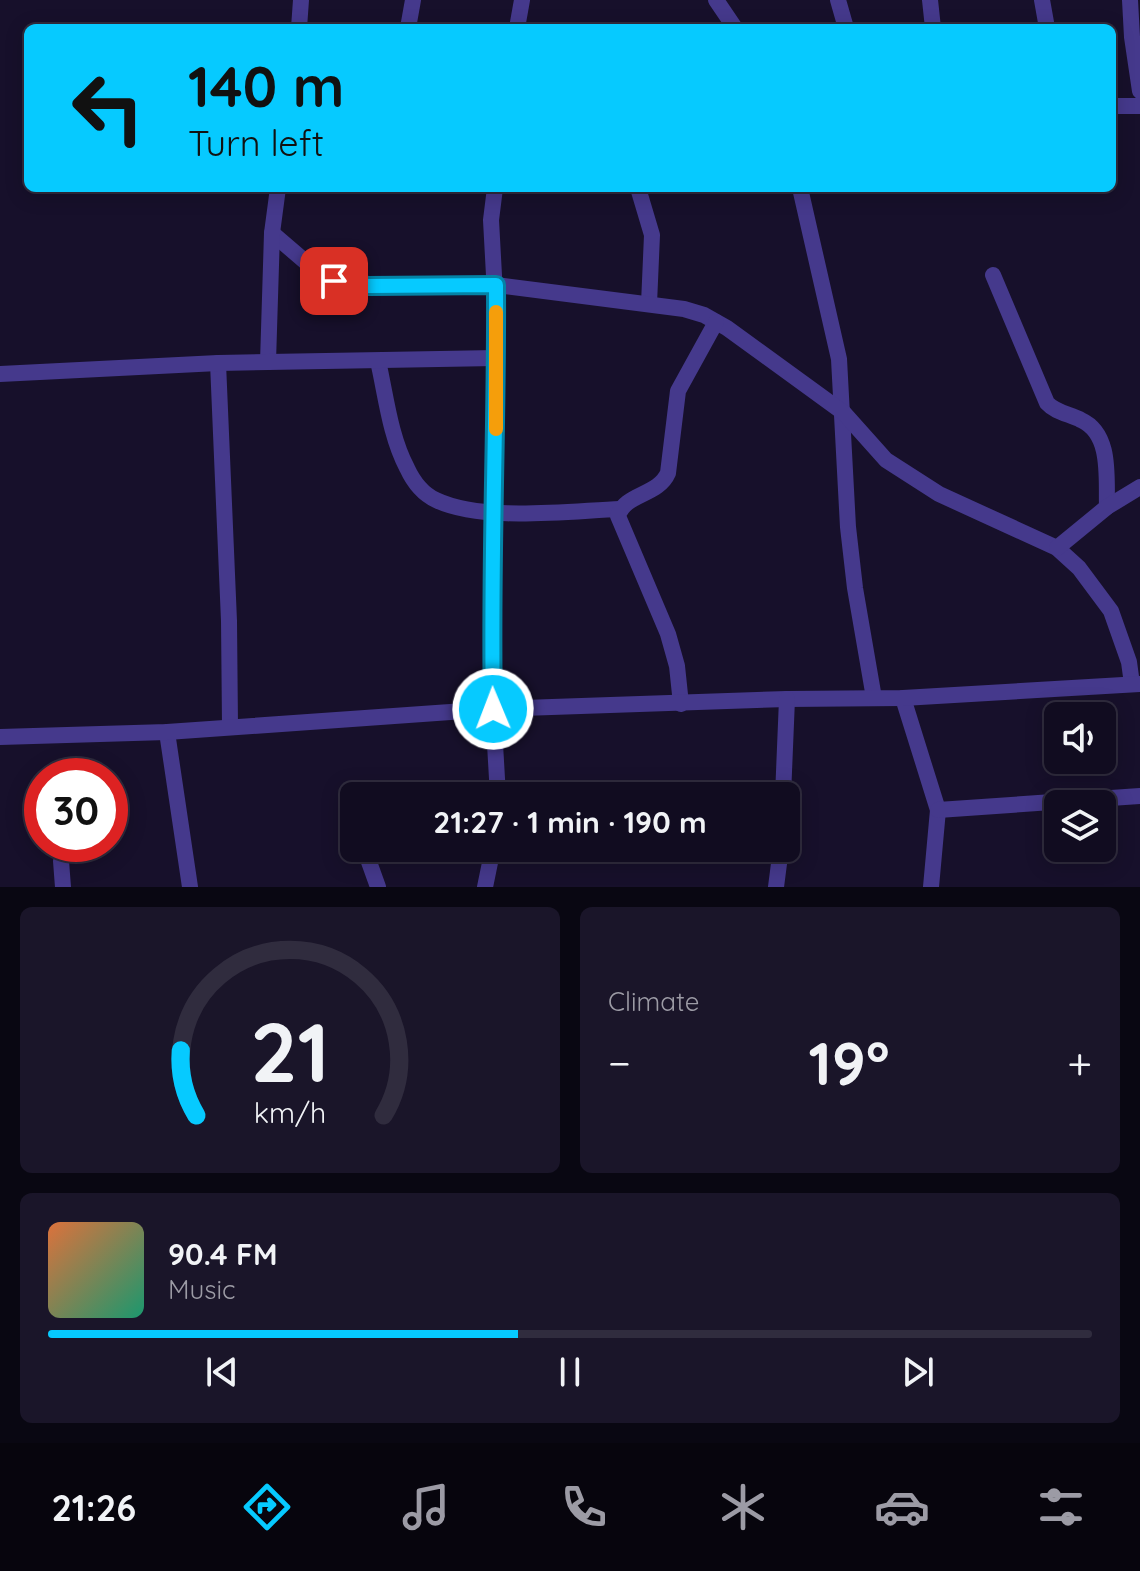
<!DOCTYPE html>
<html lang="en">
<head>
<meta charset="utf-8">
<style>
  body { margin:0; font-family:Quicksand,sans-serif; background:#1a1529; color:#f1f3f6; height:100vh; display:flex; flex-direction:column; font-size:30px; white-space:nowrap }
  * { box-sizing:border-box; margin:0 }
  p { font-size:26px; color:#9c9ba5 }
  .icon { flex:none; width:44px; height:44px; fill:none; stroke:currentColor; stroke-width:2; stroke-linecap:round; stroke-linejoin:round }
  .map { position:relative; height:887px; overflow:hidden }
  .drawer { display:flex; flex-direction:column; gap:20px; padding:20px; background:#090712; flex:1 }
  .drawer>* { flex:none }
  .top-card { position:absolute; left:24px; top:24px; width:1092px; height:168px; border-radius:12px; box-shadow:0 4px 20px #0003,0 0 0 2px #302c3e; background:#06caff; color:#111; overflow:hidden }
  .fabs { position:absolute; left:1044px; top:702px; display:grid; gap:16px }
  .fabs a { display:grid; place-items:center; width:72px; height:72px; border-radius:12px; background:#110c20; box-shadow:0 4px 20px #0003,0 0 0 2px #302c3e; font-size:40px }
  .speed { position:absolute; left:24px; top:758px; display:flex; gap:16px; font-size:40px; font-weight:700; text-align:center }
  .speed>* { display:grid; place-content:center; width:104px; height:104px; border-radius:50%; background:#110c20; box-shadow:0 4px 20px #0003,0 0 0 2px #302c3e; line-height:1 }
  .speed .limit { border:12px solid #d22; background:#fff; color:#111 }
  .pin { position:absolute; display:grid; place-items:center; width:68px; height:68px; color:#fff; margin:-34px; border-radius:16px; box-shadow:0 4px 12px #0006 }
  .me { position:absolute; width:88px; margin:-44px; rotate:359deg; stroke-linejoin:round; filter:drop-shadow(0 0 6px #0008) }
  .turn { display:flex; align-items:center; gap:28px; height:168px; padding:0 32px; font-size:36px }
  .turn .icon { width:104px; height:104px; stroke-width:2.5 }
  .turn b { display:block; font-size:56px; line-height:68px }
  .big { font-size:60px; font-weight:800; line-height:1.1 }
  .drawer .tile { flex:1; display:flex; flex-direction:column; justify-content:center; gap:12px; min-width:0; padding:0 28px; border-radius:12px; background:#1a1529 }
  .drawer .dial { align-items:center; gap:0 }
  .dial svg { height:208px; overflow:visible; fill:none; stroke:#302c3e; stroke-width:7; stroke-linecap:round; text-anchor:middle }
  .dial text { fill:#f1f3f6; stroke:none }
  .song { display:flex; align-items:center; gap:24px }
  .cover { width:96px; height:96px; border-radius:12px; background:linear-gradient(135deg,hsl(20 70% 55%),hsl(160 70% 35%)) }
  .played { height:8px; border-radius:4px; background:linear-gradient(90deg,#06caff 45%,#302c3e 45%) }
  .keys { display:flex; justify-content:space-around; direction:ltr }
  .heat { display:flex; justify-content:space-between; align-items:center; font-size:44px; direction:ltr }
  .drawer .tiles { flex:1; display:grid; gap:20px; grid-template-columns:1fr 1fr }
  .tile:last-child { grid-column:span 2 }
  .trip { position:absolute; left:340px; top:782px; width:460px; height:80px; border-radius:12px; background:#110c20; box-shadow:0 4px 20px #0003,0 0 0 2px #302c3e; font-weight:800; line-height:80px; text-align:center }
  .menu { display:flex; height:128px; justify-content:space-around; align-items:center; background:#07050d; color:#9c9ba5 }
  .menu .icon { width:56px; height:56px }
  .menu .on { color:#06caff }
  .menu b { font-size:36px; color:#f1f3f6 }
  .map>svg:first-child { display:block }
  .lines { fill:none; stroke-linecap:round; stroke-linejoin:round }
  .street { stroke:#45398c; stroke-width:16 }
  .route-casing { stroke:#0483a6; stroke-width:20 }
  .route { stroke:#06caff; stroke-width:14 }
  .slow { stroke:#f59e0b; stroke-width:14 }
</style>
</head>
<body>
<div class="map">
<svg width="1140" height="887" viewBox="0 0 1140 887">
  <rect width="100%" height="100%" fill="#17102b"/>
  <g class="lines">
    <g class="street">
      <polyline points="716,0 735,28"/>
      <polyline points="838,0 846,28"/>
      <polyline points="930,0 933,28"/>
      <polyline points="1042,0 1047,28"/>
      <polyline points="1130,0 1132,37 1140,91"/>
      <polyline points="299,28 301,0"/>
      <polyline points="408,28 413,0"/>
      <polyline points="517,28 522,0"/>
      <polyline points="1112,106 1140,106"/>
      <polyline points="495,188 491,220 497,331 491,613 493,709 498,796"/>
      <polyline points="638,188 652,235 649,304"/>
      <polyline points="800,188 839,359 848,527 855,588 874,698"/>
      <polyline points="272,233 322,276 345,284 368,286 496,285 684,309 704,315 727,328 844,413 886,460 939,494 1057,548 1079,568 1111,611 1129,662 1132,684"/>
      <path d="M 993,275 L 1047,403 C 1055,412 1069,414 1081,420 C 1112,434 1106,478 1107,507"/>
      <path d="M 378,361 C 386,396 390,436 407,468 C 413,481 423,494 436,500 C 482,522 568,511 620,509"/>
      <polyline points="268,362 272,233 278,188"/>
      <polyline points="218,363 229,621 230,726"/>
      <polyline points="0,374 218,363 496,358"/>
      <polyline points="1057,548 1107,507 1140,487"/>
      <polyline points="903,698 938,810 931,887"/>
      <path d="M 681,704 L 677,666 L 668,634 L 618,516 C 625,493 658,496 668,473 L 678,391 L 716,322"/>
      <polyline points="167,732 190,887"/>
      <polyline points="0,737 167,732 493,709 787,699 903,698 1140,684"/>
      <polyline points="783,796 787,699"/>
      <polyline points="938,810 1140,796"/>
      <polyline points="364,848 378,887"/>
      <polyline points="61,861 63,887"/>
      <polyline points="485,887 493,848"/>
      <polyline points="776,887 781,848"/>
    </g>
  </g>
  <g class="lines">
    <g class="route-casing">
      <path id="route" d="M 334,281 L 368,286 L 496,285 C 497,426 490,567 493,709"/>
    </g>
    <use href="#route" class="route"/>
    <polyline class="slow" points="496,429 496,312"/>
  </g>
</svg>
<div class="fabs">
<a><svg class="icon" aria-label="sound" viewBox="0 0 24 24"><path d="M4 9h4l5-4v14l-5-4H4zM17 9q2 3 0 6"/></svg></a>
<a><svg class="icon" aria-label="layers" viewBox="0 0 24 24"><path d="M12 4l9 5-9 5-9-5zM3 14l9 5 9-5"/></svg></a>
</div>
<div class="speed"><div class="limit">30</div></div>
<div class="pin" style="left:334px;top:281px;background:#d93025"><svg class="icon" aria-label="arrive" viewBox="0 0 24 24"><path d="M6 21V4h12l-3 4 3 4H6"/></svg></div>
<svg class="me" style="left:493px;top:709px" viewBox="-20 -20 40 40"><circle r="17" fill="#06caff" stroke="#fff" stroke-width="3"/><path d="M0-11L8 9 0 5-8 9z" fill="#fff"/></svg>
<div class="trip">21:27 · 1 min · 190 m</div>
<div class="top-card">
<div class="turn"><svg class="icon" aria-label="left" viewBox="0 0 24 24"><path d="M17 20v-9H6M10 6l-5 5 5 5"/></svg><div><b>140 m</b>Turn left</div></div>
</div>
</div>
<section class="drawer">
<div class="tiles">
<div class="tile dial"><svg viewBox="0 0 100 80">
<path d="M14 69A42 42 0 1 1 86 69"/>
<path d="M14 69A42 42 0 0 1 8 44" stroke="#06caff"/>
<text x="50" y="56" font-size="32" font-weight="700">21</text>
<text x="50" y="72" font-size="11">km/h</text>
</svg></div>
<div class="tile"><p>Climate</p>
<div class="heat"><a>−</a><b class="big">19°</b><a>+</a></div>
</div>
<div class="tile">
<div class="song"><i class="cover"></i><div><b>90.4 FM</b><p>Music</p></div></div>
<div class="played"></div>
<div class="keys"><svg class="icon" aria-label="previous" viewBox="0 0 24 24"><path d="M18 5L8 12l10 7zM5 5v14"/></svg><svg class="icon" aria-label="pause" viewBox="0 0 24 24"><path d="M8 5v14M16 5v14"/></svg><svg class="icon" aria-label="next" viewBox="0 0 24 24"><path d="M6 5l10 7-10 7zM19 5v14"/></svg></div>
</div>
</div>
</section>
<nav class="menu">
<b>21:26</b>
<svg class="icon on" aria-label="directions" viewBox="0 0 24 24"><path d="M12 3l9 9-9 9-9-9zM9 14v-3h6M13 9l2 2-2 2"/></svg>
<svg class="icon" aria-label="music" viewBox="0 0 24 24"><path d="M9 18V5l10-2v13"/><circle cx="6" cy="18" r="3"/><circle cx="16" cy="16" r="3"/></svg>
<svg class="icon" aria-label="phone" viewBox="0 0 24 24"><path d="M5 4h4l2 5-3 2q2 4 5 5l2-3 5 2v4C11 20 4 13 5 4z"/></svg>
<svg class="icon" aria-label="climate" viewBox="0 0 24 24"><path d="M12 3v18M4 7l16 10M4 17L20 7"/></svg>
<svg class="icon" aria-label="car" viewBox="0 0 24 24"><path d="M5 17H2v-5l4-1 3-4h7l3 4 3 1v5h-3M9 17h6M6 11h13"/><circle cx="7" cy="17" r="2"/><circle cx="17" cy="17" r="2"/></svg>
<svg class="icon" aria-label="filters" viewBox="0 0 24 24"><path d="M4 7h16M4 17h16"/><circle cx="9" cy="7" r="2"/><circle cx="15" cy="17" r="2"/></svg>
</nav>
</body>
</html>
